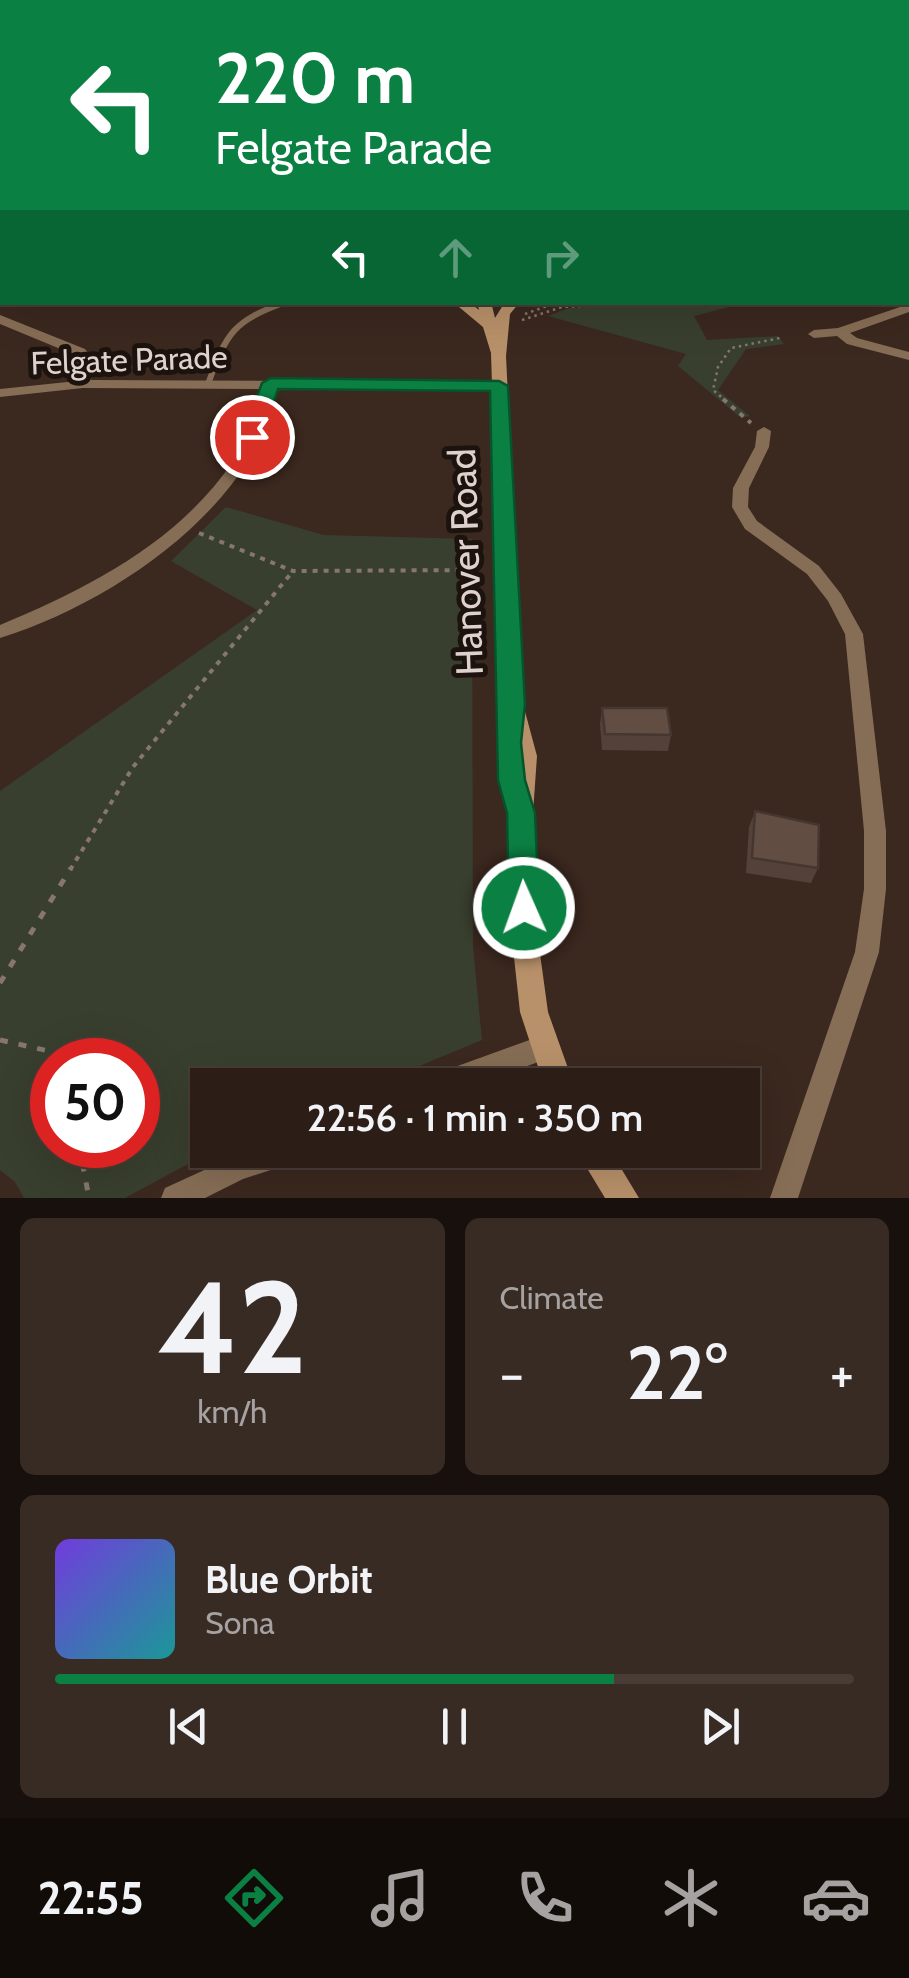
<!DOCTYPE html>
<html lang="en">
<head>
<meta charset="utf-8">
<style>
  body { margin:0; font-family:Cabin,sans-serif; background:#382b24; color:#f1f3f6; height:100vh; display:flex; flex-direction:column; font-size:38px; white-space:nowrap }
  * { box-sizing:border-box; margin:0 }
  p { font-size:32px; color:#a6a2a1 }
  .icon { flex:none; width:55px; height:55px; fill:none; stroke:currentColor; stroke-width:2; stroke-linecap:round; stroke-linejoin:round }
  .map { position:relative; height:1198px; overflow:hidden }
  .panel { display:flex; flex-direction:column; gap:20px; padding:20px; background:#18100d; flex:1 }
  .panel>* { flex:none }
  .guide { position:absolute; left:0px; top:0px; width:910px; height:305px; box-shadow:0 10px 40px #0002,0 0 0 2px #483c36; background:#0b8043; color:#fff; overflow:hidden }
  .speed { position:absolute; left:30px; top:1038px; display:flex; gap:20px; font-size:50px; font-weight:700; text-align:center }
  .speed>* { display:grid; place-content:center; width:130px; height:130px; border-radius:50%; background:#2c1e17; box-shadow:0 10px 40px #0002,0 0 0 2px #483c36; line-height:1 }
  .speed .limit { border:15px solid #d22; background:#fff; color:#111 }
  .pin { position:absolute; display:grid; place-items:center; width:85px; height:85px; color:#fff; margin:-42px; border:5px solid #fff; border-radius:50%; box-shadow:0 2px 10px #0007 }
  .me { position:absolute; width:110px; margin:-55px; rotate:358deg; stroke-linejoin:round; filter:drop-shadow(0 0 8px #0008) }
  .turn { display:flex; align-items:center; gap:35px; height:210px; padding:0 50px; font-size:45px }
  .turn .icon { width:130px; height:130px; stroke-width:2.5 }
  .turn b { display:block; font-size:70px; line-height:85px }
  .lanes { display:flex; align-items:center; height:95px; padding:0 50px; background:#0003; justify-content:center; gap:50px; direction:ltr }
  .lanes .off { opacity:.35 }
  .big { font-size:75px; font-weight:600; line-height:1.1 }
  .panel .card { flex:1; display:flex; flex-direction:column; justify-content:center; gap:15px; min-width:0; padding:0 35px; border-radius:15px; background:#382b24 }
  .panel .dial { align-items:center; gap:0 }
  .dial b { font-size:130px; line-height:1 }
  .song { display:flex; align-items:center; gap:30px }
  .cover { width:120px; height:120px; border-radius:15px; background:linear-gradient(135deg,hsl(260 70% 55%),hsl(180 70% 35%)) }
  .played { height:10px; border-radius:5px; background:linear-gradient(90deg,#0b8043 70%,#483c36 70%) }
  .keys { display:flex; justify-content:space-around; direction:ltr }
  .heat { display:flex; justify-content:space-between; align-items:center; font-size:55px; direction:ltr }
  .panel .tiles { flex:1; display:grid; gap:20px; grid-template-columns:1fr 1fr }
  .card:last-child { grid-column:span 2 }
  .trip { position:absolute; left:190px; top:1068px; width:570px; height:100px; border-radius:0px; background:#2c1e17; box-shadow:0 10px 40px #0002,0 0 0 2px #483c36; font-weight:600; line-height:100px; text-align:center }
  .tabs { display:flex; height:160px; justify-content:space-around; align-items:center; background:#120c09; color:#a6a2a1 }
  .tabs .icon { width:70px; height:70px }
  .tabs .on { color:#0b8043 }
  .tabs b { font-size:45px; color:#f1f3f6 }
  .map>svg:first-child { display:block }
  .green { fill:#393f2e; fill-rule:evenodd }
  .forest { fill:#606a4d }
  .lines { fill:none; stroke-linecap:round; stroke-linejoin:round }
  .path-far2 { stroke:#86766e; stroke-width:2.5; stroke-dasharray:2.5 4; stroke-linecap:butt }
  .path-far1 { stroke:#86766e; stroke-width:4; stroke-dasharray:5 6; stroke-linecap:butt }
  .path { stroke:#86766e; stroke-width:5; stroke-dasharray:8 11; stroke-linecap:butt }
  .service { stroke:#866d55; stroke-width:6 }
  .minor { fill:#866d55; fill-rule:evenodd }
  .tertiary { fill:#866d55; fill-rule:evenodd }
  .secondary { fill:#b8916a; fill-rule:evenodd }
  .wall { fill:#54423a }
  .building { fill:#624d43; stroke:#45362f; stroke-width:2.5 }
  .route { fill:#0b8043; stroke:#07532c; stroke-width:2.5 }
  .labels { text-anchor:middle; stroke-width:10; stroke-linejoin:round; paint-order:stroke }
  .far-street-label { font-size:32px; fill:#dfd2cc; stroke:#1c130f }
  .street-label { font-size:38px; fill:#dfd2cc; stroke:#1c130f }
</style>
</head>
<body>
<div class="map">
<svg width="909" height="1198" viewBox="0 0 909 1198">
  <rect width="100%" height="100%" fill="#3b281f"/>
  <g class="green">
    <polygon points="664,302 730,303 733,306 694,316 707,340 778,336 784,344 746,349 718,390 750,416 741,418 678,366 686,354 548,316 569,308"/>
    <path d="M 226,507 L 324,535 L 472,539 L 473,947 L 482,1040 L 374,1085 L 208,1085 L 208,1150 L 214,1150 L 125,1198 L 24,1198 L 15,1182 L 0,1170 L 0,791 L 257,610 L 171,561 ZM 52,1060 L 138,1060 L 138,1145 L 52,1145 Z"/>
  </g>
  <polygon class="forest" points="0,0 369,0 371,2 2,2 2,6"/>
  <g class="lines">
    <g class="path-far2">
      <polyline points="225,0 244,2"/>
      <polyline points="357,0 364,2"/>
      <polyline points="64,2 69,0"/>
      <polyline points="525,314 558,302"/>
      <polyline points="522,320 562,307 665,302"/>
      <polyline points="726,401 713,390 718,367 731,348 780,338"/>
    </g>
    <g class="path-far1">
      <polyline points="723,399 751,423"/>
      <polyline points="199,533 293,571 477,570"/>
      <polyline points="70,870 133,767 293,571"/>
    </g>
    <g class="path">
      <polyline points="0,983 71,868"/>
      <polyline points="0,1040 62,1054 63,1060"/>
      <polyline points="79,1145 89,1198"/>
    </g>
    <path class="service" d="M 208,384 C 227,332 233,321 286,302"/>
    <g class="minor">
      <polygon points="489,0 497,0 499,2 492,2"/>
      <polygon points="647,0 656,0 658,2 650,2"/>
      <polygon points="909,76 909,82 908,81 908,77"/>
      <rect x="908" y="135" width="1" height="6"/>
      <rect x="908" y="163" width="1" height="7"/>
      <rect x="908" y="250" width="1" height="6"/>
      <polygon points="909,304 909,312 850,333 857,338 909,352 909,360 847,344 837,336 814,338 808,334 814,330 838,328"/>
      <path d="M 0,315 L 85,349 L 94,361 L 91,380 L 499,382 L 506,386 L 499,390 L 276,389 C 268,413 262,439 248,461 C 197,543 91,610 0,638 L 0,625 C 87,589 179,542 233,461 C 247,440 254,413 262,389 L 83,388 L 0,397 L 0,389 L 77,381 L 80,361 L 75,355 L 0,324 Z"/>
      <polygon points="764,427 771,431 769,447 749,488 748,507 757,521 819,566 841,594 863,634 886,831 886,889 879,952 798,1198 770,1198 855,952 864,889 864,831 845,634 828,601 807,574 745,529 732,507 733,488 755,447 757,431"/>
      <polygon points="546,1034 555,1038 559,1047 555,1056 475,1085 426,1085 430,1076"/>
      <polygon points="248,1150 305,1150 301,1160 243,1179 205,1198 161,1198 165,1188"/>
    </g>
    <polygon class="tertiary" points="909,191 909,199 908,200 908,192"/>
    <g class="secondary">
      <rect x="0" y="153" width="2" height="7"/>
      <path d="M 453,302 L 469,302 L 479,310 L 477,302 L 491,302 L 495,318 L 505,302 L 519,303 L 510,314 L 506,356 L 523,704 L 537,756 L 533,813 L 538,939 L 548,1012 L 574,1085 L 544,1085 L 520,1012 L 512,939 L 510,803 C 498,788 492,725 502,709 L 491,353 L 483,327 Z"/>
      <polygon points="576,1150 610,1150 639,1198 605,1198"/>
    </g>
  </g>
  <g class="wall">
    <polygon points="602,708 671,735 668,751 602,750 600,724"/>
    <polygon points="755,811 818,868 811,883 746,873 749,827"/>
  </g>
  <g class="building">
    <polygon points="602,708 667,708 671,735 605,734"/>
    <polygon points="755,811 819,825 818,868 752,858"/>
  </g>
  <polygon class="route" points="271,378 499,381 508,386 525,704 521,743 525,780 535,813 539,908 535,917 524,921 513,917 509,908 507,813 498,780 490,391 278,389 262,437 252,443 245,441 242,437 262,383"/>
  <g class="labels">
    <g class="far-street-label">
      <text transform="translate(129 360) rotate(-2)" y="11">Felgate Parade</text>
    </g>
    <g class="street-label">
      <text transform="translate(466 562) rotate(-92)" y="13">Hanover Road</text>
    </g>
  </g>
</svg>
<div class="speed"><div class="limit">50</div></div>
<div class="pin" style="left:252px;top:437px;background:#d93025"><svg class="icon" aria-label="arrive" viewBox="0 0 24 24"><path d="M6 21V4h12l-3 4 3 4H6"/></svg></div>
<svg class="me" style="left:524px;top:908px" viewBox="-20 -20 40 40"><circle r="17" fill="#0b8043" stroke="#fff" stroke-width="3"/><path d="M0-11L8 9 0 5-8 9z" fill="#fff"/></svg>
<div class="trip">22:56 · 1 min · 350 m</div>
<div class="guide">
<div class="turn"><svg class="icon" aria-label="left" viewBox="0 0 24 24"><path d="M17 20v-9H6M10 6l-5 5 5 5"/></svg><div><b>220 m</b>Felgate Parade</div></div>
<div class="lanes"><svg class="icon" aria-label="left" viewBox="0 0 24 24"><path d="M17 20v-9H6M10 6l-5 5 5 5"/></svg><svg class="icon off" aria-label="ahead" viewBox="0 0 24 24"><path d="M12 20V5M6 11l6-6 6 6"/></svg><svg class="icon off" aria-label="right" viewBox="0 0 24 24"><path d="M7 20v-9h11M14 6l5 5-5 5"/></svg></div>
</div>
</div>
<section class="panel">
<div class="tiles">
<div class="card dial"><b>42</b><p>km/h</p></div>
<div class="card"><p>Climate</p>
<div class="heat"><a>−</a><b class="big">22°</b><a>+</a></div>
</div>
<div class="card">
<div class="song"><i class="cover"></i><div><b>Blue Orbit</b><p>Sona</p></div></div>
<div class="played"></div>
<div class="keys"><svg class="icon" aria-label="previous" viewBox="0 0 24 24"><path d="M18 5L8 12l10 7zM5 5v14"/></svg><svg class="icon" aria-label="pause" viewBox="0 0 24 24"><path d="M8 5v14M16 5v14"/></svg><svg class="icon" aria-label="next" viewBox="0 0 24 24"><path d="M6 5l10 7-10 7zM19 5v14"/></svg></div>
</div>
</div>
</section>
<nav class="tabs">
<b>22:55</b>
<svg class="icon on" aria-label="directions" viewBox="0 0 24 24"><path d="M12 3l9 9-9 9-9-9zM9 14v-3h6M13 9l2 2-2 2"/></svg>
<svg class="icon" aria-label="music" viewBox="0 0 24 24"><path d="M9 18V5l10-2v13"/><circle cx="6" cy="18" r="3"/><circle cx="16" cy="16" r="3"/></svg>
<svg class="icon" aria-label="phone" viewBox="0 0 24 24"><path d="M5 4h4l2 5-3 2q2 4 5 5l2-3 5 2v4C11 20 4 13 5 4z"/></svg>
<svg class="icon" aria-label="climate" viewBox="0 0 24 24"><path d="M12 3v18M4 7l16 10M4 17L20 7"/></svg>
<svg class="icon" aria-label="car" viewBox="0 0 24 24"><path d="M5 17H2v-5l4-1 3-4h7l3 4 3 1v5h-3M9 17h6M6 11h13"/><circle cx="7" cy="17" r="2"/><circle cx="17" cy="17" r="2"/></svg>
</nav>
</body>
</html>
